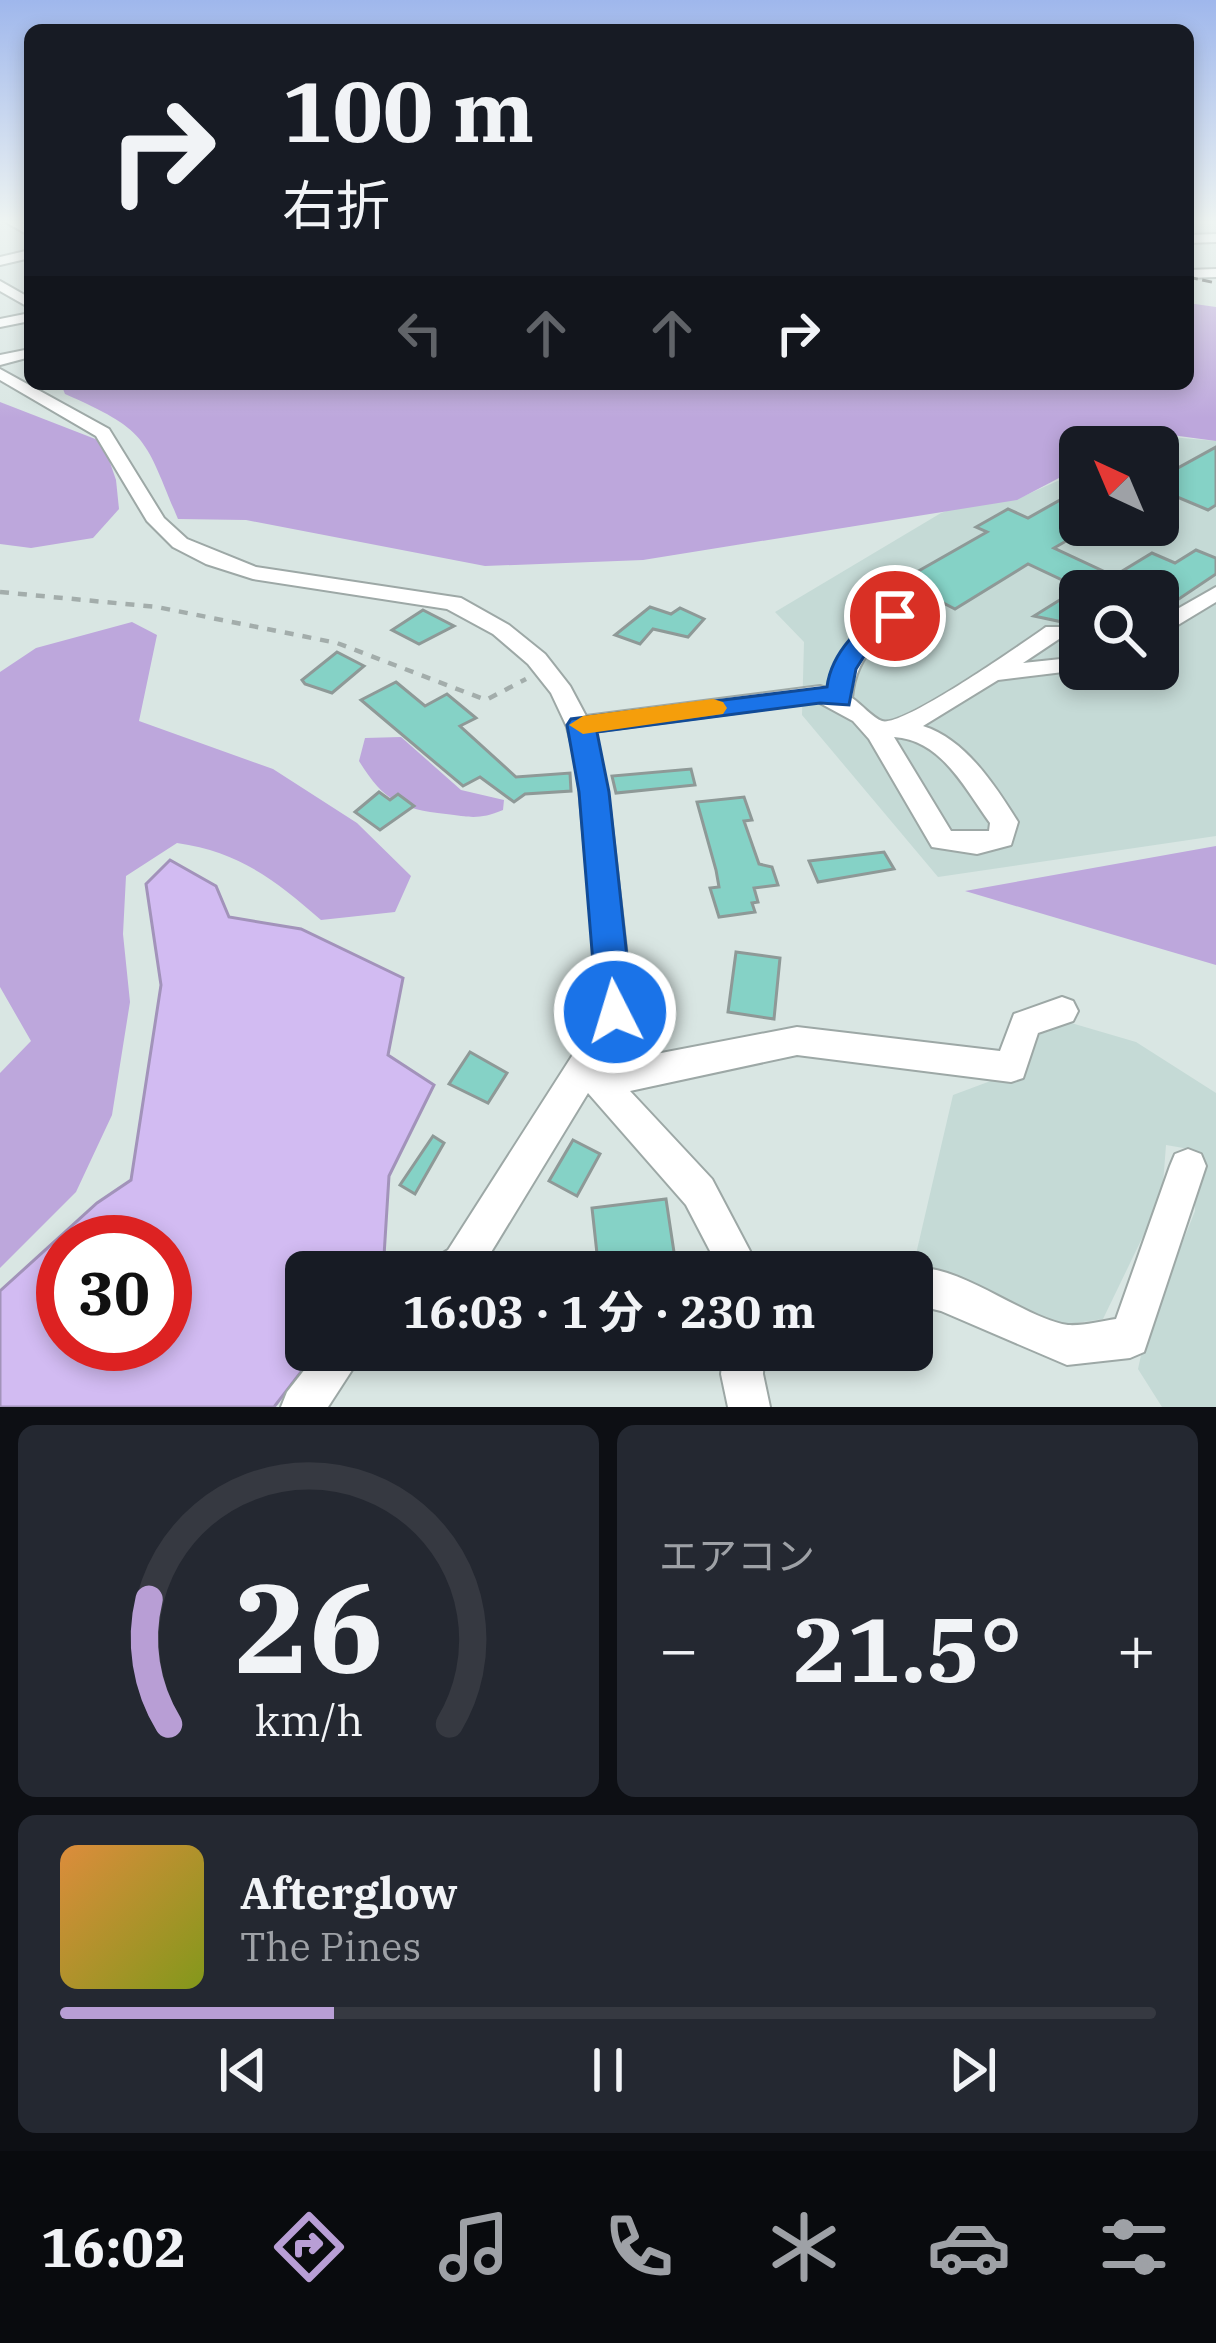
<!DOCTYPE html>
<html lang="ja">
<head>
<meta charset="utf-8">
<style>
  body { margin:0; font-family:"IBM Plex Serif","Noto Sans JP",serif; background:#242831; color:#f1f3f6; height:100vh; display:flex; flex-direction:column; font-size:45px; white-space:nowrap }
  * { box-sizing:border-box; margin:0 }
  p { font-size:39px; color:#9ea1a6 }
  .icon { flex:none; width:66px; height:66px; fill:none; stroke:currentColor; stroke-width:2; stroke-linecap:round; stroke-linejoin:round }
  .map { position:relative; height:1407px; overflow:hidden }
  .panel { display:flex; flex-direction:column; gap:18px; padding:18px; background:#0d0f14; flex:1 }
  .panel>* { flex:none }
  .top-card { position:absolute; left:24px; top:24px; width:1170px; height:366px; border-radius:18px; box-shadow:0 6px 18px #0003; background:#171b24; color:#f1f3f6; overflow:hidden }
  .needle { width:78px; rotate:316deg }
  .controls { position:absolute; left:1059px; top:426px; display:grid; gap:24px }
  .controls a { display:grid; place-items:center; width:120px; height:120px; border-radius:18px; background:#171b24; box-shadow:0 6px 18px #0003; font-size:60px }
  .speed { position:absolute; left:36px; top:1215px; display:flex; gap:24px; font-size:60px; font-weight:700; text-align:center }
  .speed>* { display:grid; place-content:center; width:156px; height:156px; border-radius:50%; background:#171b24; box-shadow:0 6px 18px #0003; line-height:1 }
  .speed .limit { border:18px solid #d22; background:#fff; color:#111 }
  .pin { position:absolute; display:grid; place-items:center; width:102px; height:102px; color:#fff; margin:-51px; border:6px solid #fff; border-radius:50%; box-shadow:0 3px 12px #0007 }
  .me { position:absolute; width:132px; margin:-66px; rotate:355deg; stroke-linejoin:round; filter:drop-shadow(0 0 9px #0008) }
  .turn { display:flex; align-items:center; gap:42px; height:252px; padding:0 60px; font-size:54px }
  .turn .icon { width:156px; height:156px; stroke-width:2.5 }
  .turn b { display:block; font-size:84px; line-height:102px }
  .lanes { display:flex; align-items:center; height:114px; padding:0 60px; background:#0003; justify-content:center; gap:60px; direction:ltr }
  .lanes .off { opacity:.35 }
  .big { font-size:90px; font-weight:700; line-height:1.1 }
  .panel .card { flex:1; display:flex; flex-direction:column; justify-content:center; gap:18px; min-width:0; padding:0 42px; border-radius:18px; background:#242831 }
  .panel .dial { align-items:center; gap:0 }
  .dial svg { height:312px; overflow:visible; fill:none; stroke:#363941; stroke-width:7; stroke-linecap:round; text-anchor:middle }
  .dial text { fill:#f1f3f6; stroke:none }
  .song { display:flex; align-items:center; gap:36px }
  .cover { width:144px; height:144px; border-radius:18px; background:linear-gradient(135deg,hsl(30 70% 55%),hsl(70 70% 35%)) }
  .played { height:12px; border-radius:6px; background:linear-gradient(90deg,#b89ed5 25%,#363941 25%) }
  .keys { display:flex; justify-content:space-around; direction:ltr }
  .heat { display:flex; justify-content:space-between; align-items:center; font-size:66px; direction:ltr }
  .panel .tiles { flex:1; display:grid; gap:18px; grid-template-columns:1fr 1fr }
  .card:last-child { grid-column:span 2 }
  .trip { position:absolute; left:285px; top:1251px; width:648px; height:120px; border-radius:18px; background:#171b24; box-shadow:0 6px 18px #0003; font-weight:700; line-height:120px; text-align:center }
  .menu { display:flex; height:192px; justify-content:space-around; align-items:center; background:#090b0e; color:#9ea1a6 }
  .menu .icon { width:84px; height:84px }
  .menu .selected { color:#b89ed5 }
  .menu b { font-size:54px; color:#f1f3f6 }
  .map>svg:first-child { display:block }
  .built { fill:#c5dad6; fill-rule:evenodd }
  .forest { fill:#bda7dc }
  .water { fill:#d2bbf2; stroke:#a293ba; stroke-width:3; fill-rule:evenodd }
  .building { fill:#85d2c6; stroke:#8e9997; stroke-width:3 }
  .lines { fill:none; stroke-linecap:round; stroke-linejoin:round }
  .minor-casing { stroke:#9da8a6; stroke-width:4 }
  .path { stroke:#a3adab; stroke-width:4.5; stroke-dasharray:9 9; stroke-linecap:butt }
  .minor { fill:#fff; fill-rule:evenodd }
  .rail { stroke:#444948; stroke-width:3; stroke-dasharray:10 4.5; stroke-linecap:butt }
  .route { fill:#1a73e8; stroke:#114b97; stroke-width:3 }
  .slow { fill:#f59e0b }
</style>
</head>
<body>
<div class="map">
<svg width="1216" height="1407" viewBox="0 0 1216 1407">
  <rect width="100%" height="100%" fill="#d9e6e3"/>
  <g class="built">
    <path d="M 1160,436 L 1216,441 L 1216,836 L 938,877 L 802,715 L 804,642 L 775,612 L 941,513 L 977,500 L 1017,499 L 1080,471 L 1080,525 L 1158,525 L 1158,447 L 1129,447 ZM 1080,591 L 1158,591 L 1158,669 L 1080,669 Z"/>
    <polygon points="1061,1020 1136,1042 1216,1093 1216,1407 1162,1407 1138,1369 1145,1337 1195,1211 1195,1150 1166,1145 1162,1197 1103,1319 1063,1325 913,1267 953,1095 1004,1076 1031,1034"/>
  </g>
  <g class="forest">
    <path d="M 1188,303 L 1216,307 L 1216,441 L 1149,432 L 1119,447 L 1080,447 L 1080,467 L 1017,500 L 643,560 L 485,566 L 246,520 L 178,519 C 144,438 149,431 65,394 L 61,384 L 1188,384 Z"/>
    <polygon points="0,402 103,442 116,480 119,509 93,538 31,548 0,544"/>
    <path d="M 132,622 L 157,635 L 139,721 L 273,769 L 357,823 L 411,876 L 395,912 L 321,920 C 274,879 239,852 177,843 L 126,876 L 123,934 L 130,1002 L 112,1115 L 76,1192 L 0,1268 L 0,1073 L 31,1041 L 0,987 L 0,672 L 36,648 Z"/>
    <path d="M 401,737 L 461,790 L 504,800 L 503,810 C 479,820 470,817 446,814 C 400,809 384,801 359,761 L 365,738 Z"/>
    <polygon points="1216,846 1216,965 965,891"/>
  </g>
  <path class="water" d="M 170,860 L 216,886 L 229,917 L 301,929 L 403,978 L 388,1055 L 434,1085 L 389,1176 L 383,1272 L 306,1272 L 306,1350 L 318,1350 L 274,1407 L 0,1407 L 0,1291 L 97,1203 L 131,1180 L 161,985 L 146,884 ZM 63,1242 L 165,1242 L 165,1344 L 63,1344 Z"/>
  <g class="building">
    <polygon points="1216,447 1216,505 1208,510 1158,489 1158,479"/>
    <polygon points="1069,495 1080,499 1080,533 1054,548 1114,576 1152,553 1175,563 1196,550 1216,558 1216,574 1158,613 1158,591 1080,589 1080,639 1062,622 1034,616 1079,588 1028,564 955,609 901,581 987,532 976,527 1008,509 1028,518"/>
    <polygon points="650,607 671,614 680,608 704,619 688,637 653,629 640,644 615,635"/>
    <polygon points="423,610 454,626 419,644 392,630"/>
    <polygon points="337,652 364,666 332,693 305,684 302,680"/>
    <polygon points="396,682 425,706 447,694 476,718 460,726 516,777 570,773 571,791 525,794 514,802 480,777 463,786 361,700"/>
    <polygon points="691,769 695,785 616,793 612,776"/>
    <polygon points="379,792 390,800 398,794 414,806 380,830 355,812"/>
    <polygon points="744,797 752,820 744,821 759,864 772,867 778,885 754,888 758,902 752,903 755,912 719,917 710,888 719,887 716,870 697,802"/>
    <polygon points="884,852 894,869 818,882 809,861"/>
    <polygon points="736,952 780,958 774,1019 728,1012"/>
    <polygon points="470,1052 507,1073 488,1103 449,1084"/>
    <polygon points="433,1136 444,1143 415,1194 400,1185"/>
    <polygon points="573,1140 600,1154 577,1196 549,1181"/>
    <polygon points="666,1199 677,1272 599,1272 592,1208"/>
  </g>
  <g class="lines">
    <g class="minor-casing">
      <g id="minor">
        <polygon points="4,221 18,221 30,227 30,236"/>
        <polygon points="1216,234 1216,242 1188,243 1188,235"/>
        <polygon points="30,250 30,258 0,265 0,257"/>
        <polygon points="1216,269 1216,277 1188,278 1188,270"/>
        <polygon points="0,281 30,298 30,308 0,291"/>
        <polygon points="30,313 30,321 0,327 0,319"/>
        <polygon points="30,349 30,357 0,365 0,355"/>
        <path d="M 0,369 L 109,429 L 164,518 L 187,539 L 256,567 L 461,598 L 509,625 L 545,654 L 570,686 L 586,716 L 820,686 L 829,689 C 835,651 889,591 931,597 L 934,602 L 931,607 C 890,628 856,649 852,698 C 861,704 873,718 882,721 C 902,728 1023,643 1046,627 L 1062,627 L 1065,632 L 1062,637 L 1023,663 L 1080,657 L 1080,669 L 1088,669 L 998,680 L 923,726 C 965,739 995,785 1018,822 L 1011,845 L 977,854 L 932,847 L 869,739 L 853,721 L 818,702 L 592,732 L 610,809 L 631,992 L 627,1021 L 604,1064 L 797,1027 L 1000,1051 L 1014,1014 L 1062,997 L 1073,1001 L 1078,1011 L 1073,1021 L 1038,1033 L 1023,1078 L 1011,1082 L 797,1055 L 630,1091 L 712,1179 L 761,1272 L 721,1272 L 686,1205 L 588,1093 L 479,1272 L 430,1272 L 435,1258 L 448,1250 L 595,1020 L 599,1005 L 577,766 L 567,727 L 551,693 L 528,664 L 493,634 L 447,609 L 253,579 L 206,564 L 173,547 L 147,521 L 96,436 L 0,380 ZM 894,737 C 942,740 965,789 990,823 L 989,831 L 951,831 Z"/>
        <polygon points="1216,587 1216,602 1158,637 1158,620"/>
        <path d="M 1188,1149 L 1201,1154 L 1206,1166 L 1144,1352 L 1130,1358 L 1067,1365 L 941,1311 L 912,1304 L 912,1272 L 898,1272 C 944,1250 1021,1319 1068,1325 C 1083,1326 1102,1321 1116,1319 L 1170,1166 L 1175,1154 Z"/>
        <polygon points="320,1350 365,1350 328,1407 281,1407 287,1392"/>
        <polygon points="724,1350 764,1350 763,1374 770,1407 728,1407 721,1374"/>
      </g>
    </g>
    <polyline class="path" points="0,592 157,607 337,643 486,700 526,679"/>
    <use href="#minor" class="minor"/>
    <polyline class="rail" points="1188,277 1216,283"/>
  </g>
  <linearGradient id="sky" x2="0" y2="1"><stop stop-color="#9fb7ec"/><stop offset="0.53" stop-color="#eef4f2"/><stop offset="1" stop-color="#eef4f2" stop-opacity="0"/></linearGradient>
  <rect width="1216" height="418" fill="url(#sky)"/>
  <path class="route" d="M 895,609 L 908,616 L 868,650 L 856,669 L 849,705 L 820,703 L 597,732 L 609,792 L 633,1012 L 628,1023 L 615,1027 L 602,1023 L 597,1012 L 579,792 L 567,725 L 571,719 L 827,687 C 831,654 862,618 895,609 Z"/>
  <polygon class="slow" points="713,699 723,702 727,708 723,714 583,734 569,725 583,716"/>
</svg>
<div class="controls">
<a><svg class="needle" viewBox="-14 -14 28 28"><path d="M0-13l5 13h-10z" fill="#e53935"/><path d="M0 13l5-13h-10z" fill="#9ea1a6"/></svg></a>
<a><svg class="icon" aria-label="search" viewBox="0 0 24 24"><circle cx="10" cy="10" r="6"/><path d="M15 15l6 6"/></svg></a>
</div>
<div class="speed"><div class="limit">30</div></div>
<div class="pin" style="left:895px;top:616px;background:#d93025"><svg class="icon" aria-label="arrive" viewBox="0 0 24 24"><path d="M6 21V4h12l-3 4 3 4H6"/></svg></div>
<svg class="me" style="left:615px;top:1012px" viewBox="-20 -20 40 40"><circle r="17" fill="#1a73e8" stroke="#fff" stroke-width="3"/><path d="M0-11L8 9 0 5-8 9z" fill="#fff"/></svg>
<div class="trip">16:03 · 1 分 · 230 m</div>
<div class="top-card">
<div class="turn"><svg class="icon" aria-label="right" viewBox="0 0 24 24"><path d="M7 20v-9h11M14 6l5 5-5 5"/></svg><div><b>100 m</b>右折</div></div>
<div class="lanes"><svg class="icon off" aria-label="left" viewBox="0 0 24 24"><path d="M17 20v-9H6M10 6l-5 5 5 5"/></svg><svg class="icon off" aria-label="ahead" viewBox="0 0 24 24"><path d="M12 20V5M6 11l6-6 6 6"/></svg><svg class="icon off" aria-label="ahead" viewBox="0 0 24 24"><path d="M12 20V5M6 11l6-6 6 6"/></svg><svg class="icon" aria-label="right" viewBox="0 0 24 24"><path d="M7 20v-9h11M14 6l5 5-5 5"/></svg></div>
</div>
</div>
<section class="panel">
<div class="tiles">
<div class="card dial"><svg viewBox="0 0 100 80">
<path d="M14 69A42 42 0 1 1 86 69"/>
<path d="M14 69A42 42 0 0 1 9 37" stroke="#b89ed5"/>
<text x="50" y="56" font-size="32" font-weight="700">26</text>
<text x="50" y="72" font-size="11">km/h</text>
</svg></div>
<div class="card"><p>エアコン</p>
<div class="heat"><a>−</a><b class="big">21.5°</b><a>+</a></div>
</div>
<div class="card">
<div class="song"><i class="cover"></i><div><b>Afterglow</b><p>The Pines</p></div></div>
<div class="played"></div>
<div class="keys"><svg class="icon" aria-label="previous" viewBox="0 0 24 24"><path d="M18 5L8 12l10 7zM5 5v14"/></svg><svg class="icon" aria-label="pause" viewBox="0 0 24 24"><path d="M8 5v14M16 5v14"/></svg><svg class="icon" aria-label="next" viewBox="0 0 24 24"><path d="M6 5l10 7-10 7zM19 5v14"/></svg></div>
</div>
</div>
</section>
<nav class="menu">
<b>16:02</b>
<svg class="icon selected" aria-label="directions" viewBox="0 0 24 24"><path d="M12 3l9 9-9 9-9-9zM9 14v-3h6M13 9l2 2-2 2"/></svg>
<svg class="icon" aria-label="music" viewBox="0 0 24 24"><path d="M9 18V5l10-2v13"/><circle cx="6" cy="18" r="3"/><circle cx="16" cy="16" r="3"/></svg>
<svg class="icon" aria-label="phone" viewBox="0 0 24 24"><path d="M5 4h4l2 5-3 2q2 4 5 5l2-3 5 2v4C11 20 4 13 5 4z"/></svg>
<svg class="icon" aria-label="climate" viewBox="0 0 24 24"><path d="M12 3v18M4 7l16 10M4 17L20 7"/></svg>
<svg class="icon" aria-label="car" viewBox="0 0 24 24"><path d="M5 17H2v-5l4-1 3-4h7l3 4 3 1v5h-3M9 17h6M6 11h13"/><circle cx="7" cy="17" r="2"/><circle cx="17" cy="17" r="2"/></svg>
<svg class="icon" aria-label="filters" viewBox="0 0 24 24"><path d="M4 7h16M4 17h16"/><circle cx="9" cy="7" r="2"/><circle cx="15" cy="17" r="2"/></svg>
</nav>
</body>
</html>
